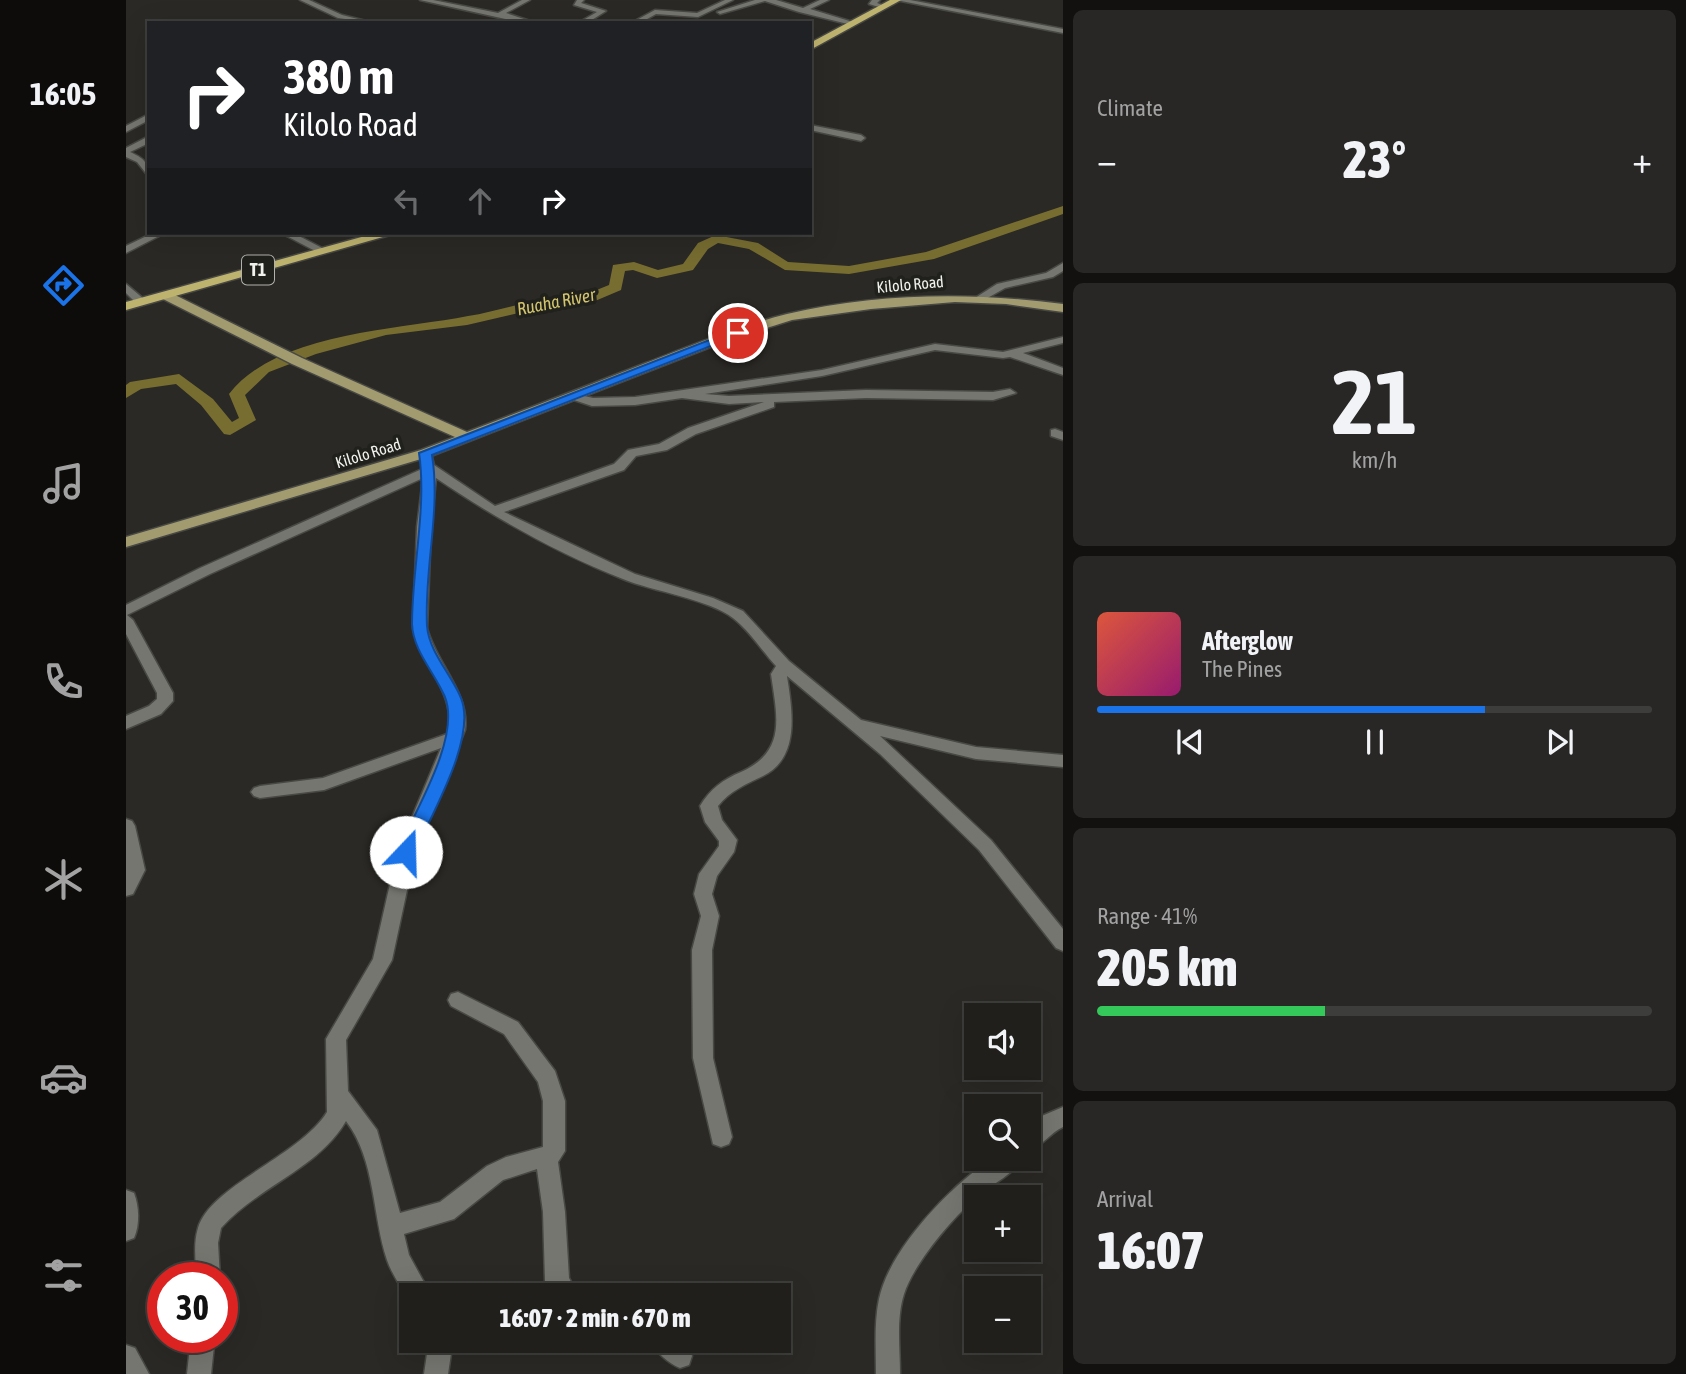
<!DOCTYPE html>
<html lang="en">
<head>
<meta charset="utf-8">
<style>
  body { margin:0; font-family:"Asap Condensed",sans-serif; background:#282725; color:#f1f3f6; height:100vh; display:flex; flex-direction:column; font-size:26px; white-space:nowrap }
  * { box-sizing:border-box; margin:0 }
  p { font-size:23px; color:#a2a2a3 }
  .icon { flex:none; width:38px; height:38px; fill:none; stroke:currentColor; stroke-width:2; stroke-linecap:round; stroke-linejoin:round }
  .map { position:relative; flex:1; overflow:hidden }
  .sheet { display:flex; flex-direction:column; gap:10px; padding:10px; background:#12110f; width:623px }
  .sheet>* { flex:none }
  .hud { position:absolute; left:21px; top:21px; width:665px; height:214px; border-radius:0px; box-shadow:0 7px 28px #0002,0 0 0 2px #3d3d3b; background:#202124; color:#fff; overflow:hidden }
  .controls { position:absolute; left:838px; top:1003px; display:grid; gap:14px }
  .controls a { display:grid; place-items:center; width:77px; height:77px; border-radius:0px; background:#201f1c; box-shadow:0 7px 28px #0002,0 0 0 2px #3d3d3b; font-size:35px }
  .speed { position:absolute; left:21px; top:1262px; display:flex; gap:14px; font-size:35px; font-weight:700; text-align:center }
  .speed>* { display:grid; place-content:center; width:91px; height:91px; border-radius:50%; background:#201f1c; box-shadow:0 7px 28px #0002,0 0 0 2px #3d3d3b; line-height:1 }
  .speed .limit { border:10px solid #d22; background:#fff; color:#111 }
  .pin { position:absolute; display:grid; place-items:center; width:60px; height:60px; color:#fff; margin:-30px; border:4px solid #fff; border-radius:50%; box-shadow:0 2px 7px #0007 }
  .me { position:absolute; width:77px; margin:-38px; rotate:21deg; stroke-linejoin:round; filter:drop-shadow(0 0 5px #0008) }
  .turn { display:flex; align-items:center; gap:24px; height:147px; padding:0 21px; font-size:32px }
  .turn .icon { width:91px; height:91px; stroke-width:2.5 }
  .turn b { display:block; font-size:49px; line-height:60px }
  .lanes { display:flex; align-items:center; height:66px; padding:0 21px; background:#0003; justify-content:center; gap:35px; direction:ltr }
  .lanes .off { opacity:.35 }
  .big { font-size:52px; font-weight:800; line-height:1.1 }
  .sheet .card { flex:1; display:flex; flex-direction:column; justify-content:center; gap:10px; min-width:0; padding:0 24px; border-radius:10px; background:#282725 }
  .sheet .dial { align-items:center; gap:0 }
  .dial b { font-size:91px; line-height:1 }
  .song { display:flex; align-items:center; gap:21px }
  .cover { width:84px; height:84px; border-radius:10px; background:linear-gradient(135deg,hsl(10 70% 55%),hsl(320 70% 35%)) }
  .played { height:7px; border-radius:4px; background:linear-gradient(90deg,#1a73e8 70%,#3d3d3b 70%) }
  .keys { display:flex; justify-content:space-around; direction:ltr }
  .heat { display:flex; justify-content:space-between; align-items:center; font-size:38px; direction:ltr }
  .charge { height:10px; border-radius:5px; background:linear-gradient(90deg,#34c759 41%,#3d3d3b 0) }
  .trip { position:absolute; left:273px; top:1283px; width:392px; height:70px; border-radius:0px; background:#201f1c; box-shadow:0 7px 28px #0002,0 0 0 2px #3d3d3b; font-weight:800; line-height:70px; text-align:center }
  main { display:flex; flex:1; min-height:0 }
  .menu { display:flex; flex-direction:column; width:126px; justify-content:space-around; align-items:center; background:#0d0c0b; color:#a2a2a3 }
  .menu .icon { width:49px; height:49px }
  .menu .current { color:#1a73e8 }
  .menu b { font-size:32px; color:#f1f3f6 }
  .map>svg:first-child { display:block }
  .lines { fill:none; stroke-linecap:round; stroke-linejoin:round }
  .river { fill:#776d31; fill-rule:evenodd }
  .minor-casing { stroke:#484844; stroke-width:3 }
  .major-casing { stroke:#484844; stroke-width:3 }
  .highway-casing { stroke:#484844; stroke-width:3 }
  .minor { fill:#767671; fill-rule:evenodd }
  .major { fill:#a19b6f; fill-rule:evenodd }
  .highway { fill:#beb36e; fill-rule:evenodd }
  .route { fill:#1a73e8; stroke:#114b97; stroke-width:2 }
  .labels { text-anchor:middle; stroke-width:7; stroke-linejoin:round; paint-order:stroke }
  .far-street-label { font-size:16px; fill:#f1f1ee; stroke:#20201c }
  .shield { fill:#20201c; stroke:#b2b2af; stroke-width:2 }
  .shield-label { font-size:18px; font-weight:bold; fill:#f1f1ee }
  .far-water-label { font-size:18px; font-style:italic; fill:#d3c56d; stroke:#20201c }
</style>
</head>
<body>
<main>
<nav class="menu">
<b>16:05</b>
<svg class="icon current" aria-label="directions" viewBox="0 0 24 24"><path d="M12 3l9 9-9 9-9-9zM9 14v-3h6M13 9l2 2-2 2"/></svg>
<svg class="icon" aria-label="music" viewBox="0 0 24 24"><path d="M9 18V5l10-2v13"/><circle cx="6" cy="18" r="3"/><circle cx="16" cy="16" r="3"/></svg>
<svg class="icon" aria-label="phone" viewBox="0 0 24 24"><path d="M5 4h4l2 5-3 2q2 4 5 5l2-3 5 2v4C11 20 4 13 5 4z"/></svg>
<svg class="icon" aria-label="climate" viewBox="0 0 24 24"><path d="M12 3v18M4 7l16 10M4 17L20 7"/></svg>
<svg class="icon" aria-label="car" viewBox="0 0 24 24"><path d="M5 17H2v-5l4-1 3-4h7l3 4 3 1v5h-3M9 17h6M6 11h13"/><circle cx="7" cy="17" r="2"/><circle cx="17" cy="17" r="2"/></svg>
<svg class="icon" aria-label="filters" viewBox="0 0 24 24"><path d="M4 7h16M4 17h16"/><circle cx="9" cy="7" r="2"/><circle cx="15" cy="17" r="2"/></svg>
</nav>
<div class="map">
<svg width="937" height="1374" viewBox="0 0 937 1374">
  <rect width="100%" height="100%" fill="#2a2925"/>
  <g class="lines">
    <path class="river" d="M 937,206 L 937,214 L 808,259 L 723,274 L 659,270 L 623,249 L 592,243 L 582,249 L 567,270 L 531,278 L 507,270 L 499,271 L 495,290 L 469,301 L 401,311 L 341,325 L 260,335 L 190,354 L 143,372 L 119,395 L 130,420 L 104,435 L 98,434 L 75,405 L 50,384 L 15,389 L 0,398 L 0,385 L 4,382 L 53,374 L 87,399 L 106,422 L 113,418 L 103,394 C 151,332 272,330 342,316 C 362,313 381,307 400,303 C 428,297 457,297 483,285 L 487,265 L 508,262 L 532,270 L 557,264 L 572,243 L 590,235 L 632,243 L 662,262 L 723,266 L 800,252 Z"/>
    <g class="minor-casing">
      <g id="minor">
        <polygon points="174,0 183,0 216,15 248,23 212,18"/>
        <polygon points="294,0 307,0 372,13 396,0 404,0 380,13 410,23 397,23"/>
        <polygon points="451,0 458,0 455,3 480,11 461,23 452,23 471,12 448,5"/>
        <polygon points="599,0 607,0 572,17 530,14 514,23 505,23 529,10 571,13"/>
        <polygon points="629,0 650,0 677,8 694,0 703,0 684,9 730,23 726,25 673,12 639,1 594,14 591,12"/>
        <polygon points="746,0 754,0 751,3 759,6 756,8 743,4"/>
        <polygon points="770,0 784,0 937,29 937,33"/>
        <polygon points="23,114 23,120 0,132 0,126"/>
        <polygon points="684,125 735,135 739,138 735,141 684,130"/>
        <path d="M 23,136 L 23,143 L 4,152 C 17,158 23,162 23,177 L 11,162 L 0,157 L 0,148 Z"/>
        <polygon points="27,233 39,233 0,253 0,246"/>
        <polygon points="155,233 167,233 202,251 193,253"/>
        <polygon points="937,263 937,271 927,277 879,288 858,300 849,298 871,284 920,273"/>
        <polygon points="0,284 19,300 19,304 11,304 0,293"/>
        <path d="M 937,337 L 937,343 L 897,353 L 937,368 L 937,375 L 884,357 L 877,358 L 809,350 L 696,376 L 579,394 L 603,396 L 740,390 L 867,392 L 884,389 L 890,393 L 867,400 L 740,398 L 648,402 L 648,407 L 570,434 L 541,450 L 510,456 L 498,470 L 378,512 L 509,574 L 587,598 L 617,611 L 663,661 L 735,720 L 850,747 L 937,755 L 937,767 L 850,759 L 754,736 L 865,840 L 937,929 L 937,951 L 930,948 L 853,850 L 754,754 L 661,676 C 666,710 675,757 637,776 C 620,784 604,791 592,806 L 596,820 L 611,840 L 608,852 L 591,876 L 586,894 L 593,916 L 586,950 L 587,1058 L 606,1137 L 603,1144 L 595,1147 L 587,1144 L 567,1058 L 566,950 L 575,916 L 568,894 L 573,874 L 593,846 L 593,841 L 579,822 L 574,806 C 584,789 598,779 615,772 C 661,751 651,717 645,674 L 650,666 C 636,651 623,630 607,618 C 585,600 526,591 497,579 C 431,553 369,518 310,478 L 305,527 L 301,628 C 310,663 344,693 339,730 L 289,853 L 266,960 L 220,1040 L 222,1091 L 251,1130 L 274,1213 L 314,1202 L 361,1166 L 380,1157 L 417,1147 L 417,1101 L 412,1082 L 378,1034 L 325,1006 L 322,1000 L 325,994 L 332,992 L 392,1022 L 429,1071 L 439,1101 L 439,1151 L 432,1162 L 439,1212 L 443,1278 L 452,1295 L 426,1295 L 419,1281 L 417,1212 L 411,1169 L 377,1180 L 328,1219 L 278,1234 L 283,1255 L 305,1295 L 285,1295 L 285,1303 C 277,1290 266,1275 261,1260 C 246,1216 250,1160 220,1121 C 192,1169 131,1187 95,1228 L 92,1243 L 94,1278 L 70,1278 C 70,1261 67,1244 72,1228 C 84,1186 175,1155 201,1112 L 200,1039 L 247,959 L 271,853 L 315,748 L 198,790 L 134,798 L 128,796 L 125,792 L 128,788 L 134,786 L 197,778 L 321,734 C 333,698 295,662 287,628 L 291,527 L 297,478 L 84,574 L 1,615 L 7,620 L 47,693 L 47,701 L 35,714 L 0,729 L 0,716 L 23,706 L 31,699 L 31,693 L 0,634 L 0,605 L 74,568 L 296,469 L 296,450 L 304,450 L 308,465 L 369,506 L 488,464 L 502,450 L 533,444 L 562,428 L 638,402 L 603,404 L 556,398 L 509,405 L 466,406 L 445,399 L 445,393 L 467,398 L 509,397 L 696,370 L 809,344 L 877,352 Z"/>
        <polygon points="929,429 937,432 937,440 925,436 925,430"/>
        <polygon points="0,819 6,821 9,826 19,870 7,894 0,896"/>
        <path d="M 937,1107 L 937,1127 C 924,1133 916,1146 903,1151 L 903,1126 L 911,1118 Z"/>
        <path d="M 866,1158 L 896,1158 C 889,1174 865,1185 852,1196 C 827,1217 788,1263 778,1294 C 770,1319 774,1348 774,1374 L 750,1374 C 750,1349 748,1323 753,1299 C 764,1248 824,1187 866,1158 Z"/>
        <path d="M 0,1190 L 8,1193 C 13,1206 14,1225 8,1238 L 0,1241 Z"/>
        <polygon points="65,1337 89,1337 85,1374 61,1374"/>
        <polygon points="303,1340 327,1340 322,1374 298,1374"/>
        <path d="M 525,1340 L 555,1340 L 563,1347 L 566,1356 L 563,1365 L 554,1368 C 542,1363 530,1353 525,1340 Z"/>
        <polygon points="0,1345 9,1348 23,1374 0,1374"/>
      </g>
    </g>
    <g class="major-casing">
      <path id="major" d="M 37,293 L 45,293 L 176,358 L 341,432 C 401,409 461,386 520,363 C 567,345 613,326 661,314 C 750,293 847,292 937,304 L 937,312 L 880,304 L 829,302 L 745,309 L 666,320 L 600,341 L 305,456 L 0,547 L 0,537 L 295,450 L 329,437 L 166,364 L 37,299 Z"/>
    </g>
    <g class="highway-casing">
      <g id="highway">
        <polygon points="764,0 775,0 684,50 684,43"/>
        <polygon points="250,233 271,233 0,310 0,302"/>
      </g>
    </g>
    <use href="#minor" class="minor"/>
    <use href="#major" class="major"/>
    <use href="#highway" class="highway"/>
  </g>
  <path class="route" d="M 609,330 L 618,333 L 306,455 C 315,511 298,569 301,626 C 303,652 325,674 335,698 C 351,738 306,813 289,852 L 287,857 L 274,857 L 271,852 C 288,813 335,738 319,697 C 309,673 287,651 286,624 C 286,569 301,506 293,453 Z"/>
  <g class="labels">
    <g class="far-street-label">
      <text transform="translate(784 284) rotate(-5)" y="6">Kilolo Road</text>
      <text transform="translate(242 453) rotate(-17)" y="6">Kilolo Road</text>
    </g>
    <rect class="shield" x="116" y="255.5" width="32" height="29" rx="5"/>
    <g class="shield-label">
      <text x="132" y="276">T1</text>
    </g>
    <g class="far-water-label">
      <text transform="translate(430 302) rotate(-11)" y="6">Ruaha River</text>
    </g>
  </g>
</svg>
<div class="controls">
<a><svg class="icon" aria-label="sound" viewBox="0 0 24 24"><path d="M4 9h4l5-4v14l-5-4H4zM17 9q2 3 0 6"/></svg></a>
<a><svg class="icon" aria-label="search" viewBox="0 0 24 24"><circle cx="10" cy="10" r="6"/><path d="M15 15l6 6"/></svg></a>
<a>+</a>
<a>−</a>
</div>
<div class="speed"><div class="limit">30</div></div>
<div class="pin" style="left:612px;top:333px;background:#d93025"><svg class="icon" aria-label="arrive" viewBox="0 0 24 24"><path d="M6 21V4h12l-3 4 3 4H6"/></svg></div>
<svg class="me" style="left:280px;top:852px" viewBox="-20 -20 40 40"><circle r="19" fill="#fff"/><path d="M0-13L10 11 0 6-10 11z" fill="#1a73e8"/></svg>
<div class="trip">16:07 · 2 min · 670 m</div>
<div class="hud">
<div class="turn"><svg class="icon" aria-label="right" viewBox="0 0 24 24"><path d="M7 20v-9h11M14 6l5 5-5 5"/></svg><div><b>380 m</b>Kilolo Road</div></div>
<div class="lanes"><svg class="icon off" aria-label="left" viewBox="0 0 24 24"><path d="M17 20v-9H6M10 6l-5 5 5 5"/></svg><svg class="icon off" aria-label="ahead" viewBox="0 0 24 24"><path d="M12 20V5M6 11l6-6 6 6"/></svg><svg class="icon" aria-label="right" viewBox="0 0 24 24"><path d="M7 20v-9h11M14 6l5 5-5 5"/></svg></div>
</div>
</div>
<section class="sheet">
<div class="card"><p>Climate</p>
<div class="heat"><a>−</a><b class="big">23°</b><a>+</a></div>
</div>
<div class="card dial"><b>21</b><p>km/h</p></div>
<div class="card">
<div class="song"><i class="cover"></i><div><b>Afterglow</b><p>The Pines</p></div></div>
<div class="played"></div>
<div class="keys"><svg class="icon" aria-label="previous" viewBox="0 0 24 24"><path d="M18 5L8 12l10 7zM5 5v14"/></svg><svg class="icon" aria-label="pause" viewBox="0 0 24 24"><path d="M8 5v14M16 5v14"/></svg><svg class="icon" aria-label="next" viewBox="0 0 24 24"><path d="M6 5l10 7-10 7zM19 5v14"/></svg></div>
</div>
<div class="card"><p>Range · 41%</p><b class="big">205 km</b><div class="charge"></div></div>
<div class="card"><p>Arrival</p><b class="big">16:07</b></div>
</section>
</main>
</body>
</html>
